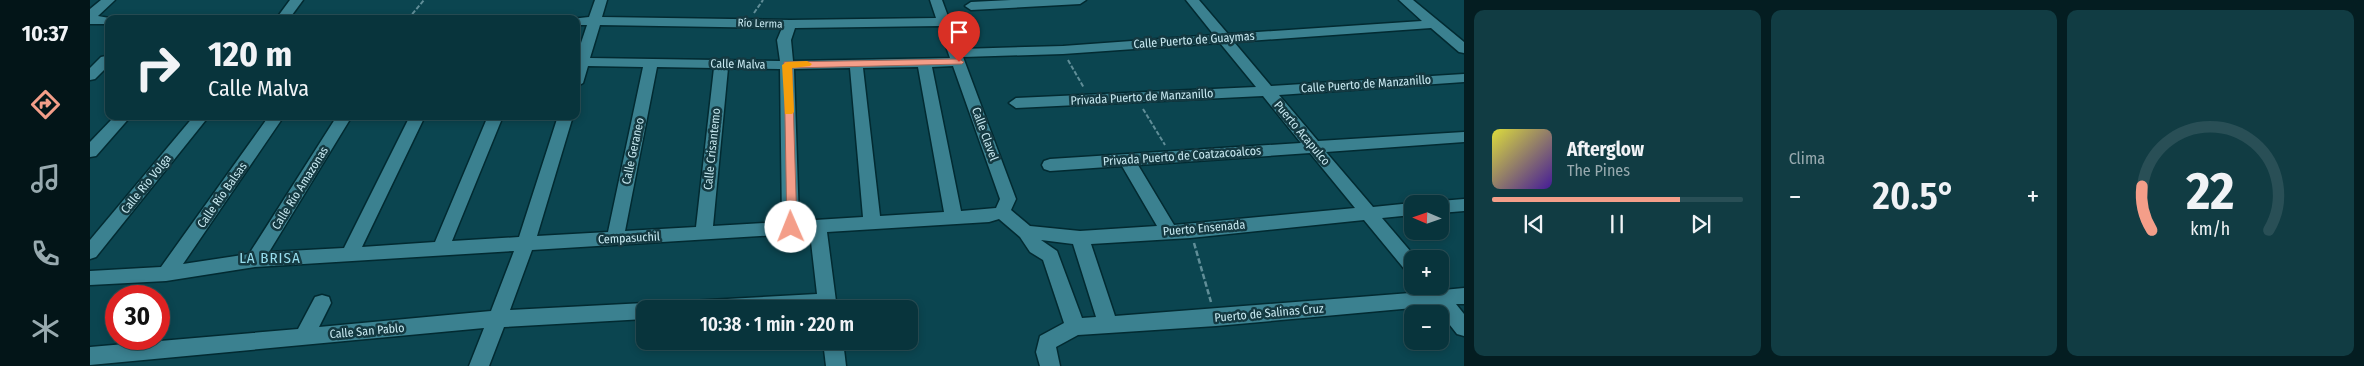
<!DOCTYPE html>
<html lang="es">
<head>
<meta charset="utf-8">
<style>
  body { margin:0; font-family:"Fira Sans Condensed",sans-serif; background:#113c43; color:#f1f3f6; height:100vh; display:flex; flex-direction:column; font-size:19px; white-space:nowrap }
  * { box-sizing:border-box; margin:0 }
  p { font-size:16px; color:#98aaaf }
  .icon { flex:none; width:28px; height:28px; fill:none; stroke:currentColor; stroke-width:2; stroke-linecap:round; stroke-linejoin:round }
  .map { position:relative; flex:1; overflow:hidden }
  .details { display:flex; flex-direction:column; gap:10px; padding:10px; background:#041d21; width:900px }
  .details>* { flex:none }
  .banner { position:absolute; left:15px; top:15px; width:475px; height:105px; border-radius:10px; box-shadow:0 2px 8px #0003,0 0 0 1px #294f56; background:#08343c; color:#f1f3f6; overflow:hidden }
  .needle { width:32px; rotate:272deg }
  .controls { position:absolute; left:1314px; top:195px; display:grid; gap:10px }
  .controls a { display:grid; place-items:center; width:45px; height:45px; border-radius:10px; background:#08343c; box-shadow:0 2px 8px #0003,0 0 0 1px #294f56; font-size:25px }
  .speed { position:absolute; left:15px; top:285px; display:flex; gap:10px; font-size:25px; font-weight:700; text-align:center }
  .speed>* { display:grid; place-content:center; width:65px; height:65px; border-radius:50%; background:#08343c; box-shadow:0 2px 8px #0003,0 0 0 1px #294f56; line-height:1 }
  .speed .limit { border:8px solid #d22; background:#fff; color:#111 }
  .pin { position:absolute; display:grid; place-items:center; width:42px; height:42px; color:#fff; margin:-51px -21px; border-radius:50% 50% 50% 0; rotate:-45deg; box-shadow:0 0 5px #0007 }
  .pin .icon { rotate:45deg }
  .me { position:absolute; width:55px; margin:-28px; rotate:359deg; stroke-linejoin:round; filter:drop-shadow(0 0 4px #0008) }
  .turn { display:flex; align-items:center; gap:18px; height:105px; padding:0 20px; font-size:22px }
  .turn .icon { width:65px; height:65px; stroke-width:2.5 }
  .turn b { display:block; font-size:35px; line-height:42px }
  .big { font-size:38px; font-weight:600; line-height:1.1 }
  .details .widget { flex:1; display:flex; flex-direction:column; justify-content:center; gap:8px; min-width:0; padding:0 18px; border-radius:10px; background:#113c43 }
  .details .dial { align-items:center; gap:0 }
  .dial svg { height:130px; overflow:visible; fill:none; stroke:#294f56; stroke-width:7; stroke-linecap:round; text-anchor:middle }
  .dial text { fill:#f1f3f6; stroke:none }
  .song { display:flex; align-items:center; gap:15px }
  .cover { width:60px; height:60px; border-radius:8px; background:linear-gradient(135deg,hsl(60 70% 55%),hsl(260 70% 35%)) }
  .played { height:5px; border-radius:2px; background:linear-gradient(90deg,#f49e89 75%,#294f56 75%) }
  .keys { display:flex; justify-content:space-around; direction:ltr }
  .heat { display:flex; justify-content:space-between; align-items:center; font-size:28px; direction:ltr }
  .details .tiles { flex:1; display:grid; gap:10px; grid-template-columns:repeat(3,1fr) }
  .trip { position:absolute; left:546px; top:300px; width:282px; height:50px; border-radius:10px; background:#08343c; box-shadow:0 2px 8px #0003,0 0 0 1px #294f56; font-weight:600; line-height:50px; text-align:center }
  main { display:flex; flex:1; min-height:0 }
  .dock { display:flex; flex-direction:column; width:90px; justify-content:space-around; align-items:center; background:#031518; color:#98aaaf }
  .dock .icon { width:35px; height:35px }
  .dock .active { color:#f49e89 }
  .dock b { font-size:22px; color:#f1f3f6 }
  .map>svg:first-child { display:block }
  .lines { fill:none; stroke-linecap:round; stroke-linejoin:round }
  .minor-casing { stroke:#022a31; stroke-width:3 }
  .path-far1 { stroke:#608e98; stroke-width:2; stroke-dasharray:4.5 2; stroke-linecap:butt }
  .path { stroke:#608e98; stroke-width:2.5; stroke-dasharray:5.5 2.5; stroke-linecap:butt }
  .minor { fill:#3b8190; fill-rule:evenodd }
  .route { fill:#f49e89; stroke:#9f6759 }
  .slow { fill:#f59e0b }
  .labels { text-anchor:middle; stroke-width:5; stroke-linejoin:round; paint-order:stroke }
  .far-street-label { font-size:11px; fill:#c7e8f0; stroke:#143941 }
  .street-label { font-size:12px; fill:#c7e8f0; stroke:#143941 }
  .quarter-label { font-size:15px; letter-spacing:1px; fill:#97dded; stroke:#143941 }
</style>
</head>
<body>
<main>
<nav class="dock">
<b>10:37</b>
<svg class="icon active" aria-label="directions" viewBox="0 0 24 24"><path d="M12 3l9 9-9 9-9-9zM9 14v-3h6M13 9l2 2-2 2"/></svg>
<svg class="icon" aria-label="music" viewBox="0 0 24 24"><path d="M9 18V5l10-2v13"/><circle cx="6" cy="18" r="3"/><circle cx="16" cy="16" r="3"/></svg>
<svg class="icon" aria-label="phone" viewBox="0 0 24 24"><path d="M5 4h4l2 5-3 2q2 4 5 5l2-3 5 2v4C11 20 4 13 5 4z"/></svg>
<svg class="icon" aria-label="climate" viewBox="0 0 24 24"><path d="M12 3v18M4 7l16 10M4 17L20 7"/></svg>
</nav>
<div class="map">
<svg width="1374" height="366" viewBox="0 0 1374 366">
  <rect width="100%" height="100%" fill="#0b4550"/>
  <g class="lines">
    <g class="minor-casing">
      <g id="minor">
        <polygon points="11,0 25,0 8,16 25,19 19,19 19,24 0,24 0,9"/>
        <polygon points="200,0 213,0 199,19 186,19"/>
        <path d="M 505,0 L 517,0 L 512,17 L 700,20 L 846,18 L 840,0 L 852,0 L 870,49 L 973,46 L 1124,35 L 1096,0 L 1109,0 L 1138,34 L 1332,21 L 1309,0 L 1323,0 L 1374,42 L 1374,53 L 1369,52 L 1341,28 L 1144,42 L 1181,86 L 1374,74 L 1374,82 L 1189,95 L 1228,141 L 1374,132 L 1374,142 L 1236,152 L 1283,207 L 1322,203 L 1325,204 L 1322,204 L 1322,215 L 1292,218 L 1327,259 L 1322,259 L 1322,273 L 1316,271 L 1274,220 L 1100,238 L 1001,244 L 1025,316 L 1333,292 L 1330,286 L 1350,286 L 1353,290 L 1374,288 L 1374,304 L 1366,304 L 1374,314 L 1374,336 L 1367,334 L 1345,306 L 1126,326 L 988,335 L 966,347 L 970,366 L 950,366 L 946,352 L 950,336 L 974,323 L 953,260 L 940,252 L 930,237 L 909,219 L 899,222 L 737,232 L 747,309 L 591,309 L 593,303 L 600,301 L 727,294 L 720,233 L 442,250 L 420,310 L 555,303 L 562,305 L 563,309 L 555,309 L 555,319 L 414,327 L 399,366 L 379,366 L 394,328 L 0,365 L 0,347 L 208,329 L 225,297 L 232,295 L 239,297 L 241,303 L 229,327 L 401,311 L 424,251 L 165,267 L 76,281 L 0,285 L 0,271 L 71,267 L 179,116 L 194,116 L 93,264 L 159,254 L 247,116 L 262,116 L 179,252 L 254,248 L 320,116 L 335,116 L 272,247 L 345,242 L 398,116 L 413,116 L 362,241 L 429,237 L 468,116 L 483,116 L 447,236 L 518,232 L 553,67 L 498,66 L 493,83 L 486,87 L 486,58 L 497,25 L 486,25 L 486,19 L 481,19 L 499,17 ZM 510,25 L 692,28 L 687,40 L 690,61 L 500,58 ZM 849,26 L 860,58 L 703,61 L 701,40 L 705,28 ZM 1130,43 L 1166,87 L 926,98 L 919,103 L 926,108 L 1173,96 L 1211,143 L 960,159 L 954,161 L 952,165 L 954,169 L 960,171 L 1032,166 L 1067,226 L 990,231 L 940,226 L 921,210 L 926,199 L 873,57 L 973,54 ZM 863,66 L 910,199 L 906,208 L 871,211 L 842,67 ZM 567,67 L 624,68 L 606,227 L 535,231 ZM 828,67 L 854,212 L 790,216 L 773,68 ZM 638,68 L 690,69 L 692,222 L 623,226 ZM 760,68 L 773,217 L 709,221 L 704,69 ZM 1220,153 L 1265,208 L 1084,225 L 1048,165 ZM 951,240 L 983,244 L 1006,317 L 992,318 L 967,251 Z"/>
        <polygon points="921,0 996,0 990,4 881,10 875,6 881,2"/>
        <polygon points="16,56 19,56 19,65 5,79 0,80 0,68 11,57"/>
        <polygon points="25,116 41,116 6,156 0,157 0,142"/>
        <polygon points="104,116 119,116 6,257 0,259 0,240"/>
        <polygon points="1374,199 1374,211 1350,213 1350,204 1343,204 1350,201"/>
        <polygon points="733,341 753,341 756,366 736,366"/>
      </g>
    </g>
    <g class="path-far1">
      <polyline points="664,13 673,0"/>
      <polyline points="318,19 334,0"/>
      <polyline points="978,60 994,88"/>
      <polyline points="1053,109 1075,145"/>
    </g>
    <polyline class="path" points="1104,243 1121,302"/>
    <use href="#minor" class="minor"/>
  </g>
  <polygon class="route" points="869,59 874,62 872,64 702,68 707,227 705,230 697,230 694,62"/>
  <polygon class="slow" points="717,61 722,64 720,66 702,68 704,112 702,114 695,114 692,65 697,62"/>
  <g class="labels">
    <g class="far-street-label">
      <text transform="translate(670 23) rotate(2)" y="4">Río Lerma</text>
    </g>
    <g class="street-label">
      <text transform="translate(1104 40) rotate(-4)" y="4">Calle Puerto de Guaymas</text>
      <text transform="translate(648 64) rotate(1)" y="4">Calle Malva</text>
      <text transform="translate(1276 84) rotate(-4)" y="4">Calle Puerto de Manzanillo</text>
      <text transform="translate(1052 97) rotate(-3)" y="4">Privada Puerto de Manzanillo</text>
      <text transform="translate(1212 133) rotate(50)" y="4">Puerto Acapulco</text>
      <text transform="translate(895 134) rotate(70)" y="4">Calle Clavel</text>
      <text transform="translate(622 149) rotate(-84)" y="4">Calle Crisantemo</text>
      <text transform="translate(543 151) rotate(-78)" y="4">Calle Geraneo</text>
      <text transform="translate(1092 156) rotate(-4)" y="4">Privada Puerto de Coatzacoalcos</text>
      <text transform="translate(56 184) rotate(-51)" y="4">Calle Río Volga</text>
      <text transform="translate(210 188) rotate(-58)" y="4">Calle Río Amazonas</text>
      <text transform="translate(132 195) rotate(-55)" y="4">Calle Río Balsas</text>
      <text transform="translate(1114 228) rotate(-5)" y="4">Puerto Ensenada</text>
      <text transform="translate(539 238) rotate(-3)" y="4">Cempasuchil</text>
      <text transform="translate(1179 313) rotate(-5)" y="4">Puerto de Salinas Cruz</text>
      <text transform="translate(277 331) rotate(-5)" y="4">Calle San Pablo</text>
    </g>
    <g class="quarter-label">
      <text x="180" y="263">LA BRISA</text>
    </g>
  </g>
</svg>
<div class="controls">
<a><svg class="needle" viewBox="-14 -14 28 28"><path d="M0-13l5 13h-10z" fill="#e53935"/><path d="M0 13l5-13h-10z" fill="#98aaaf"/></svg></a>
<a>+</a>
<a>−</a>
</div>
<div class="speed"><div class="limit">30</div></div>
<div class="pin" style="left:869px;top:62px;background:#d93025"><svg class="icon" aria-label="arrive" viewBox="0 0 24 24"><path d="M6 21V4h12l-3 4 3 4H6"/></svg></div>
<svg class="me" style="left:701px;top:227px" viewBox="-20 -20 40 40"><circle r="19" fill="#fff"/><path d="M0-13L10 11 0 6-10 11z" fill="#f49e89"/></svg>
<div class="trip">10:38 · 1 min · 220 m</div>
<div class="banner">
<div class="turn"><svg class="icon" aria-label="right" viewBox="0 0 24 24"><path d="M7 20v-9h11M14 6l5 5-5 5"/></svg><div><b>120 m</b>Calle Malva</div></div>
</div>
</div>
<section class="details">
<div class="tiles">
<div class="widget">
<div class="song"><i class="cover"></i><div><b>Afterglow</b><p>The Pines</p></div></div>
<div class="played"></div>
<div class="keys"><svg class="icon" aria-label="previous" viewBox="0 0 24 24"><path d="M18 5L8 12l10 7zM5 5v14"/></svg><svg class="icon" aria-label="pause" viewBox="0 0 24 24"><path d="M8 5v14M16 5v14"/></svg><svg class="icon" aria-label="next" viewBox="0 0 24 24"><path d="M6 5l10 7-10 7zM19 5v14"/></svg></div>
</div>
<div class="widget"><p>Clima</p>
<div class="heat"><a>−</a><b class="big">20.5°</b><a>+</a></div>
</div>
<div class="widget dial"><svg viewBox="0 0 100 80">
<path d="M14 69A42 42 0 1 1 86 69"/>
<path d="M14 69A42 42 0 0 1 8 42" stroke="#f49e89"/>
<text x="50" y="56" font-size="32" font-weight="700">22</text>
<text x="50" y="72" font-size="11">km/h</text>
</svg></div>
</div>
</section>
</main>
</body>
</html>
